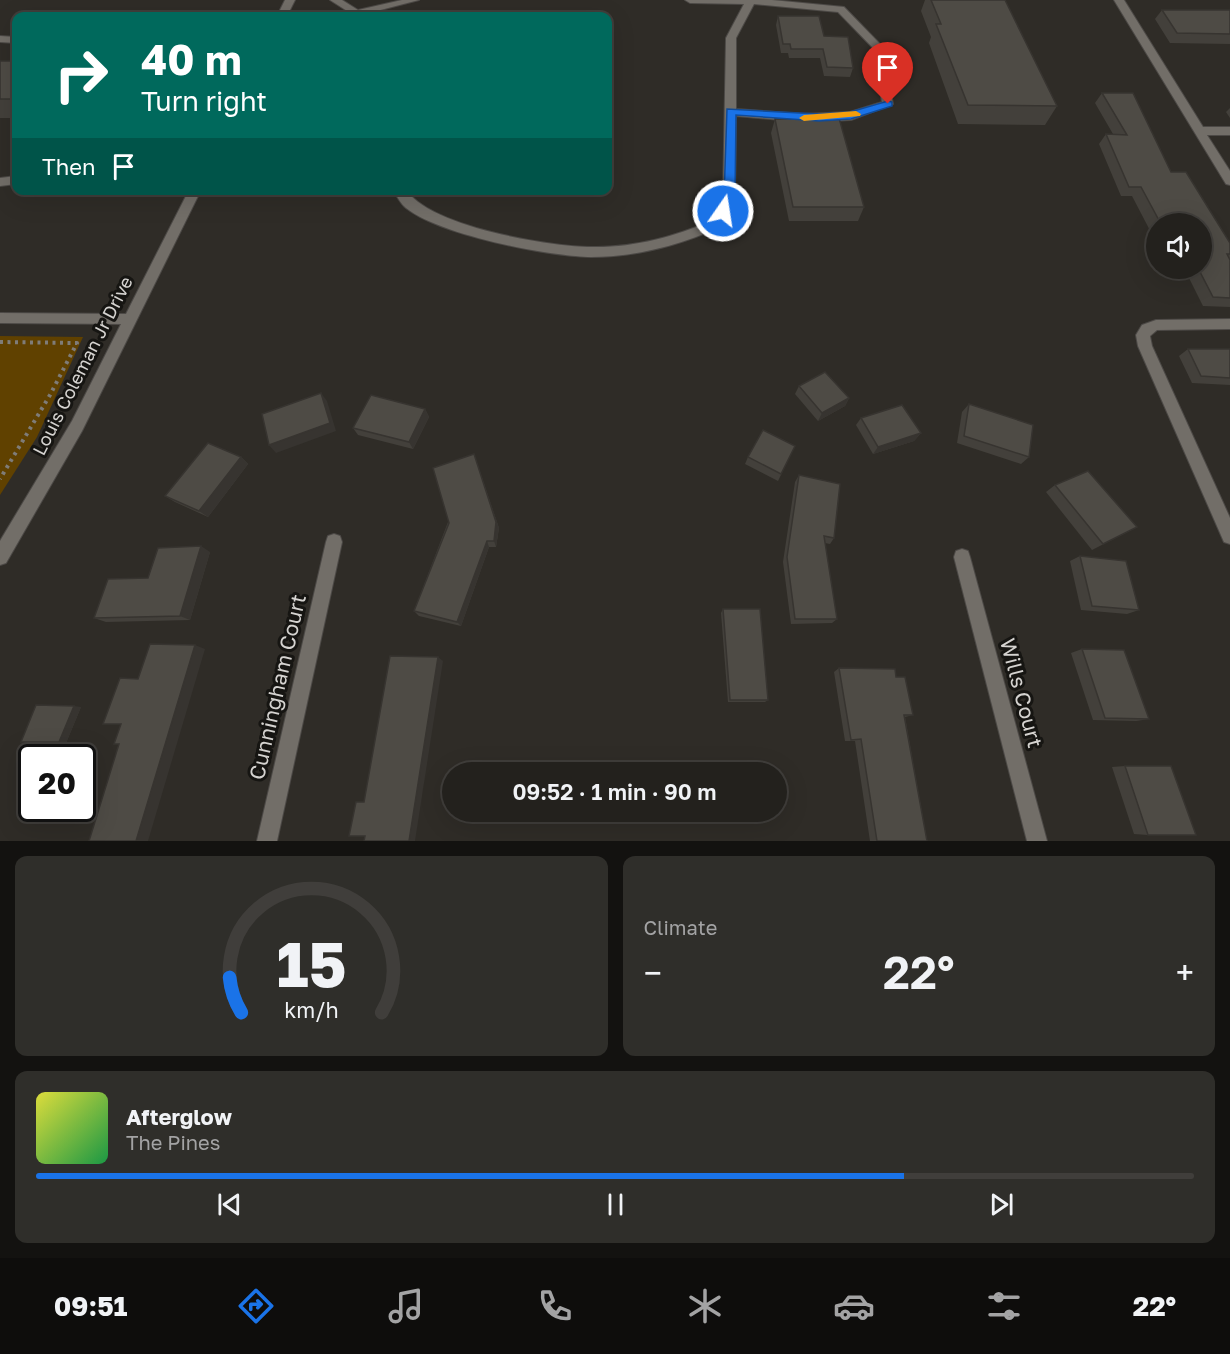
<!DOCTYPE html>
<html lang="en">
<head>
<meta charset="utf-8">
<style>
  body { margin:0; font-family:"Golos Text",sans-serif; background:#2f2e2a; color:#f1f3f6; height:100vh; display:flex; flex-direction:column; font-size:22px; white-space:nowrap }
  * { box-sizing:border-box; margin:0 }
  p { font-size:20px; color:#a3a3a4 }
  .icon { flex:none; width:33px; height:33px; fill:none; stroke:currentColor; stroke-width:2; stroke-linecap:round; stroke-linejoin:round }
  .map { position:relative; height:841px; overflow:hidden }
  .sheet { display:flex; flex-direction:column; gap:15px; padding:15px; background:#131210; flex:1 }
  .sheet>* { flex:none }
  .top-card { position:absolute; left:12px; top:12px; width:600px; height:183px; border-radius:12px; box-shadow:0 6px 24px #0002,0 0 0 2px #403e3b; background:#00695c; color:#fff; overflow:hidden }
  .buttons { position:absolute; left:1146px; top:213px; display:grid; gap:12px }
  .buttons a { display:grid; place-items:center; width:66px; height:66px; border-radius:50%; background:#23211d; box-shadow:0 6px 24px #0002,0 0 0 2px #403e3b; font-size:30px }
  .speed { position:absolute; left:18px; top:744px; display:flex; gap:12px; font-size:30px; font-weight:700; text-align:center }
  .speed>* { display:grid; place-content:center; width:78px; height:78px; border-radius:50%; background:#23211d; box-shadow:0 6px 24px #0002,0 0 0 2px #403e3b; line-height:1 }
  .speed .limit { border:3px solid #111; border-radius:9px; background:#fff; color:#111 }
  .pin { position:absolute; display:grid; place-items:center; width:51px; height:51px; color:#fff; margin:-62px -26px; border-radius:50% 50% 50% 0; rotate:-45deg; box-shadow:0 0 6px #0007 }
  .pin .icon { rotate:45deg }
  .me { position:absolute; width:66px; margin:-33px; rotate:13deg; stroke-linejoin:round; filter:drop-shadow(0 0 4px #0008) }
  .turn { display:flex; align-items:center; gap:21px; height:126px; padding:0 30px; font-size:27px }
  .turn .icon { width:78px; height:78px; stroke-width:2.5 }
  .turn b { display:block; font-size:42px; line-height:51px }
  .then { display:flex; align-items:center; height:57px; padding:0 30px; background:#0003; gap:12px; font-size:22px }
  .big { font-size:45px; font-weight:600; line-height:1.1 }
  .sheet .tile { flex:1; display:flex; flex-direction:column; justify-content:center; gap:9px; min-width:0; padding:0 21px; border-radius:12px; background:#2f2e2a }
  .sheet .dial { align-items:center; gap:0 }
  .dial svg { height:156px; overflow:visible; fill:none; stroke:#403e3b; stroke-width:7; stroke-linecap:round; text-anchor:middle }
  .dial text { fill:#f1f3f6; stroke:none }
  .song { display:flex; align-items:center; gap:18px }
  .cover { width:72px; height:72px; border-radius:9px; background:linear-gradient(135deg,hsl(60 70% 55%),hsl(140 70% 35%)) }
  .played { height:6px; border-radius:3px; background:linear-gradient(90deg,#1a73e8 75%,#403e3b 75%) }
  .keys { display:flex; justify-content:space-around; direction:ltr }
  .heat { display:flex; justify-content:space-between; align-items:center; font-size:33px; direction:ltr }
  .sheet .tiles { flex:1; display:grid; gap:15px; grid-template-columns:1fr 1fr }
  .tile:last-child { grid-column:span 2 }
  .trip { position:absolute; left:442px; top:762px; width:345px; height:60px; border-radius:30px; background:#23211d; box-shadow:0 6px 24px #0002,0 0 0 2px #403e3b; font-weight:600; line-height:60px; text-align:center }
  .tabs { display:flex; height:96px; justify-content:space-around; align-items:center; background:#0e0d0c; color:#a3a3a4 }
  .tabs .icon { width:42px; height:42px }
  .tabs .current { color:#1a73e8 }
  .tabs b { font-size:27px; color:#f1f3f6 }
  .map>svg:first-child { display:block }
  .green { fill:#604100 }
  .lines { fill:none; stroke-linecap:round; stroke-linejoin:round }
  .minor-casing { stroke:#4c4946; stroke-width:2 }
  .path { stroke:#7f7c78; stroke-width:4; stroke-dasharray:3 4.5; stroke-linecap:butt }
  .minor { fill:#726e68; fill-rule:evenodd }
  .wall { fill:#43403b }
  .shaded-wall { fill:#373430 }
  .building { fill:#4e4b45; stroke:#373430; stroke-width:1.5 }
  .route { fill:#1a73e8; stroke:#114b97; stroke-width:1.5 }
  .slow { fill:#f59e0b }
  .labels { text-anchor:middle; stroke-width:6; stroke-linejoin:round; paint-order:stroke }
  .street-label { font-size:18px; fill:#d5d3d0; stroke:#161512 }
  .near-street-label { font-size:21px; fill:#d5d3d0; stroke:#161512 }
</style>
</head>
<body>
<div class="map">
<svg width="1230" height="841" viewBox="0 0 1230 841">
  <rect width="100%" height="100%" fill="#2f2c27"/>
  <polygon class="green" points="0,336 83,337 37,437 0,495"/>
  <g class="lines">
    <g class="minor-casing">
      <g id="minor">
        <polygon points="285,0 295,0 287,16 277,16"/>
        <polygon points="330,0 342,0 358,10 402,0 419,0 365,14 366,16 355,16"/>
        <path d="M 685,0 L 772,0 L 844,7 L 882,46 L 893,104 L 851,120 L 803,122 L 736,116 L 735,198 L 720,227 C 680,245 636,257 591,257 C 547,256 440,235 406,208 C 401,204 398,198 395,193 L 393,190 L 406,190 C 432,227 546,246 591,247 C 632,248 674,237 711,221 L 723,198 L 726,38 L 744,4 L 690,3 ZM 754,4 L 838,12 L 872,47 L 882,102 L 850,112 L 803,114 L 736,109 L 736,38 Z"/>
        <polygon points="1114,0 1124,0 1203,127 1230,127 1230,135 1207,135 1230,171 1230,185 1226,184"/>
        <polygon points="0,36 16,37 16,43 0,42"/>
        <polygon points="16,176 16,184 0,186 0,178"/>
        <polygon points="189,190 201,190 82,431 6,563 0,565 0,541 72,421 121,324 0,323 0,313 126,314"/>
        <polygon points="1230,319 1230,329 1157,330 1150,336 1152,346 1230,518 1230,544 1224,542 1138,346 1136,335 1142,325 1156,320"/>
        <polygon points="334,534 340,536 342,542 277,841 257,841 326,542 328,536"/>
        <polygon points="962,549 968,551 970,557 1047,841 1027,841 954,557 956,551"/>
      </g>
    </g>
    <polyline class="path" points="0,342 77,343 50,395 0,479"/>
    <use href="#minor" class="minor"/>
  </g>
  <g class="wall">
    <polygon points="925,0 1005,0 1057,106 1045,125 958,124 929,43 931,37 921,11"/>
    <polygon points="1162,10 1230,10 1230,44 1170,43 1155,19"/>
    <polygon points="778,16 824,36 853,68 850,77 824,76 820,58 789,58 788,53 781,53 776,25"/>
    <rect x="0" y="61" width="16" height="57"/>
    <polygon points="1102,93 1171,172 1230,243 1230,307 1203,306 1184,268 1202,268 1202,224 1156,224 1156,242 1132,196 1121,196 1099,144 1106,134 1113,134 1095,103"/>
    <polygon points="1230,108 1230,118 1226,112"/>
    <polygon points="775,119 864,207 858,221 789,221 771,133"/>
    <polygon points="1188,349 1230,349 1230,385 1192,383 1179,356"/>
    <polygon points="799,386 849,398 845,406 818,421 795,394"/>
    <polygon points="969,404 1029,457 1021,464 957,443 962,412"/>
    <polygon points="425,409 429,417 413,449 358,435 353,428"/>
    <polygon points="861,418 921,433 914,441 873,454 856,425"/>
    <polygon points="795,446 778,481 745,464 748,457"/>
    <polygon points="474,454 499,528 496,547 489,547 461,626 419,616 414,611"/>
    <polygon points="241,457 248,464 208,517 175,502 165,496"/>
    <polygon points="799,475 834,538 830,544 825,543 837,619 832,623 791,624 783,562 795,482"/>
    <polygon points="1055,485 1137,527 1092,550 1046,492"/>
    <polygon points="210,552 190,620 106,622 94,618 148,578"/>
    <polygon points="1080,556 1139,610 1127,614 1081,610 1070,561"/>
    <polygon points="723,609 768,700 765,702 728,702 721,613"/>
    <polygon points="1082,649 1149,719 1136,721 1093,720 1071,653"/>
    <polygon points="839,668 896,677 913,715 905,717 927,841 870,841 855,741 845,741 834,672"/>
    <polygon points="81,707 66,743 21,742"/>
    <polygon points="1125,766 1148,835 1134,834 1112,767"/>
  </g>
  <g class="shaded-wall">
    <polygon points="321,393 327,401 336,431 276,453 269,445"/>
    <polygon points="849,398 845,406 818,421 822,413"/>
    <polygon points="425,409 429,417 413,449 409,442"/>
    <polygon points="921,433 914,441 873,454 878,447"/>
    <polygon points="474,454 499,528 496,547 494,541"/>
    <polygon points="241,457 248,464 208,517 199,511"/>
    <polygon points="487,541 489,547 461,626 457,622"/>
    <polygon points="201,546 210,552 190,620 180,616"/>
    <polygon points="195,645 205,649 148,841 136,841"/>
    <polygon points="438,657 443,661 415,841 409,841"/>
    <polygon points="74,706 81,707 66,743 59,742"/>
  </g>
  <g class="building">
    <polygon points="931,0 1005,0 1057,106 968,105 936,24 941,24"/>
    <polygon points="1162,10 1230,10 1230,34 1177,33"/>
    <polygon points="778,16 819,16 824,36 848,37 853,68 827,67 823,49 791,49 790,44 783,44"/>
    <rect x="0" y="61" width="16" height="38"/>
    <polygon points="1102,93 1133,93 1171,172 1186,172 1230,243 1230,254 1227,254 1230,260 1230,298 1213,297 1198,268 1202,268 1202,224 1161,224 1141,187 1129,187 1106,134 1127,135"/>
    <polygon points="839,118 864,207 793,207 775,119"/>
    <polygon points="1188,349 1230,349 1230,378 1201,376"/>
    <polygon points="825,372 849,398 822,413 799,386"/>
    <polygon points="321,393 330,423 269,445 262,414"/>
    <polygon points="371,395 425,409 409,442 353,428"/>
    <polygon points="969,404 1033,425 1029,457 964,436"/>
    <polygon points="902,405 921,433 878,447 861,418"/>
    <polygon points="763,430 795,446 781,474 748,457"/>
    <polygon points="208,443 241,457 199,511 165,496"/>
    <polygon points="474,454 496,522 494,541 487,541 457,622 414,611 449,523 433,468"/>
    <polygon points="1088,471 1137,527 1103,544 1055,485"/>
    <polygon points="799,475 840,484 834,538 824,536 837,619 795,619 787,557"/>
    <polygon points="201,546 180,616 94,618 108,579 148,578 158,548"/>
    <polygon points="1080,556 1126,561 1139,610 1092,606"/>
    <polygon points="723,609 760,609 768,700 730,700"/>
    <polygon points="150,644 195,645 136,841 89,841 119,744 114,744 121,724 103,724 120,678 138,679"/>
    <polygon points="1082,649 1124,650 1149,719 1105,718"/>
    <polygon points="390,656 438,657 409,841 364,841 365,836 349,836 356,802 364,802"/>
    <polygon points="839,668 895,669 896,677 905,677 913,715 904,715 927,841 877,841 861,739 851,740"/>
    <polygon points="36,705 74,706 59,742 21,742"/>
    <polygon points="1125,766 1171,766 1196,835 1148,835"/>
  </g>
  <polygon class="route" points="888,101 892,102 892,106 851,119 819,121 736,115 735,198 727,214 719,214 717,211 724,198 727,109 819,114 850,112"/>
  <polygon class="slow" points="856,111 861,114 860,116 804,121 799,118 804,115"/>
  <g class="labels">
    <g class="street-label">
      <text transform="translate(83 366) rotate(-63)" y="6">Louis Coleman Jr Drive</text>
    </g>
    <g class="near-street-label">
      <text transform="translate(278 687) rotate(-77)" y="7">Cunningham Court</text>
      <text transform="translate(1021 693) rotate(75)" y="7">Wills Court</text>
    </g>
  </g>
</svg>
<div class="buttons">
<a><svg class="icon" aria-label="sound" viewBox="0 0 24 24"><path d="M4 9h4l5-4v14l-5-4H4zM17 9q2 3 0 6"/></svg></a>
</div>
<div class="speed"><div class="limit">20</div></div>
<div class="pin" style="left:888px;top:104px;background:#d93025"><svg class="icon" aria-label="arrive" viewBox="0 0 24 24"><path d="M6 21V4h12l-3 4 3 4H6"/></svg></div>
<svg class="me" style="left:723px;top:211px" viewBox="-20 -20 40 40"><circle r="17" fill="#1a73e8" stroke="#fff" stroke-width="3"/><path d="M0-11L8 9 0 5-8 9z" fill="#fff"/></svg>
<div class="trip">09:52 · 1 min · 90 m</div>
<div class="top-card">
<div class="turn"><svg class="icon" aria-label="right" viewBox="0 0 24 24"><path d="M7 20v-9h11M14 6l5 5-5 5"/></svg><div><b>40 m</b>Turn right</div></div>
<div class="then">Then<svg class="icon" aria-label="arrive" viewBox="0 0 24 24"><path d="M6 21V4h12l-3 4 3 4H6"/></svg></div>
</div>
</div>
<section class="sheet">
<div class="tiles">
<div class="tile dial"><svg viewBox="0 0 100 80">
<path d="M14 69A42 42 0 1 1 86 69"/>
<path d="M14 69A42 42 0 0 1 8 51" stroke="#1a73e8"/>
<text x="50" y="56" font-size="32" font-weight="700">15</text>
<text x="50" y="72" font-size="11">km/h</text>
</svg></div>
<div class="tile"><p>Climate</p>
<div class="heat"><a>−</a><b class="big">22°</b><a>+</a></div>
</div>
<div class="tile">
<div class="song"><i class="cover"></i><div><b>Afterglow</b><p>The Pines</p></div></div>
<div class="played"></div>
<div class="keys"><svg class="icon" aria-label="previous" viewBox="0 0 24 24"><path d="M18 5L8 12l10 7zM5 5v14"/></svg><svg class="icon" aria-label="pause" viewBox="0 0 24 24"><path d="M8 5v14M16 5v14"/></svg><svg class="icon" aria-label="next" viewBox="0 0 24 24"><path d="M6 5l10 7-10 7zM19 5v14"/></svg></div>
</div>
</div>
</section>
<nav class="tabs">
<b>09:51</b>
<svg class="icon current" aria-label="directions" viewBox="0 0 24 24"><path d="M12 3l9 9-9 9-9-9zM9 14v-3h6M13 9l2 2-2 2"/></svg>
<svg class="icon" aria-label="music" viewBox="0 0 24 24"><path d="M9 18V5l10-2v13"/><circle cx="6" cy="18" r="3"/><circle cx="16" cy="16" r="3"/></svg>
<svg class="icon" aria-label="phone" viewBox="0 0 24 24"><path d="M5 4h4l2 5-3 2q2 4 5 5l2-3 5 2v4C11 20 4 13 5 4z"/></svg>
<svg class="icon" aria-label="climate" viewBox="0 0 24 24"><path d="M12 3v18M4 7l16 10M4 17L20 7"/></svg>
<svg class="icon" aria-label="car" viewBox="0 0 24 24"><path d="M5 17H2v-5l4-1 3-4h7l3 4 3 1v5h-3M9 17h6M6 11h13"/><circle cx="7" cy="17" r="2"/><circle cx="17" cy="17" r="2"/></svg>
<svg class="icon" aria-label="filters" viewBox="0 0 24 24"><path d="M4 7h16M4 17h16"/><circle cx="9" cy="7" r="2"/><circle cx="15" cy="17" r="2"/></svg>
<b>22°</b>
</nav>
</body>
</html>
